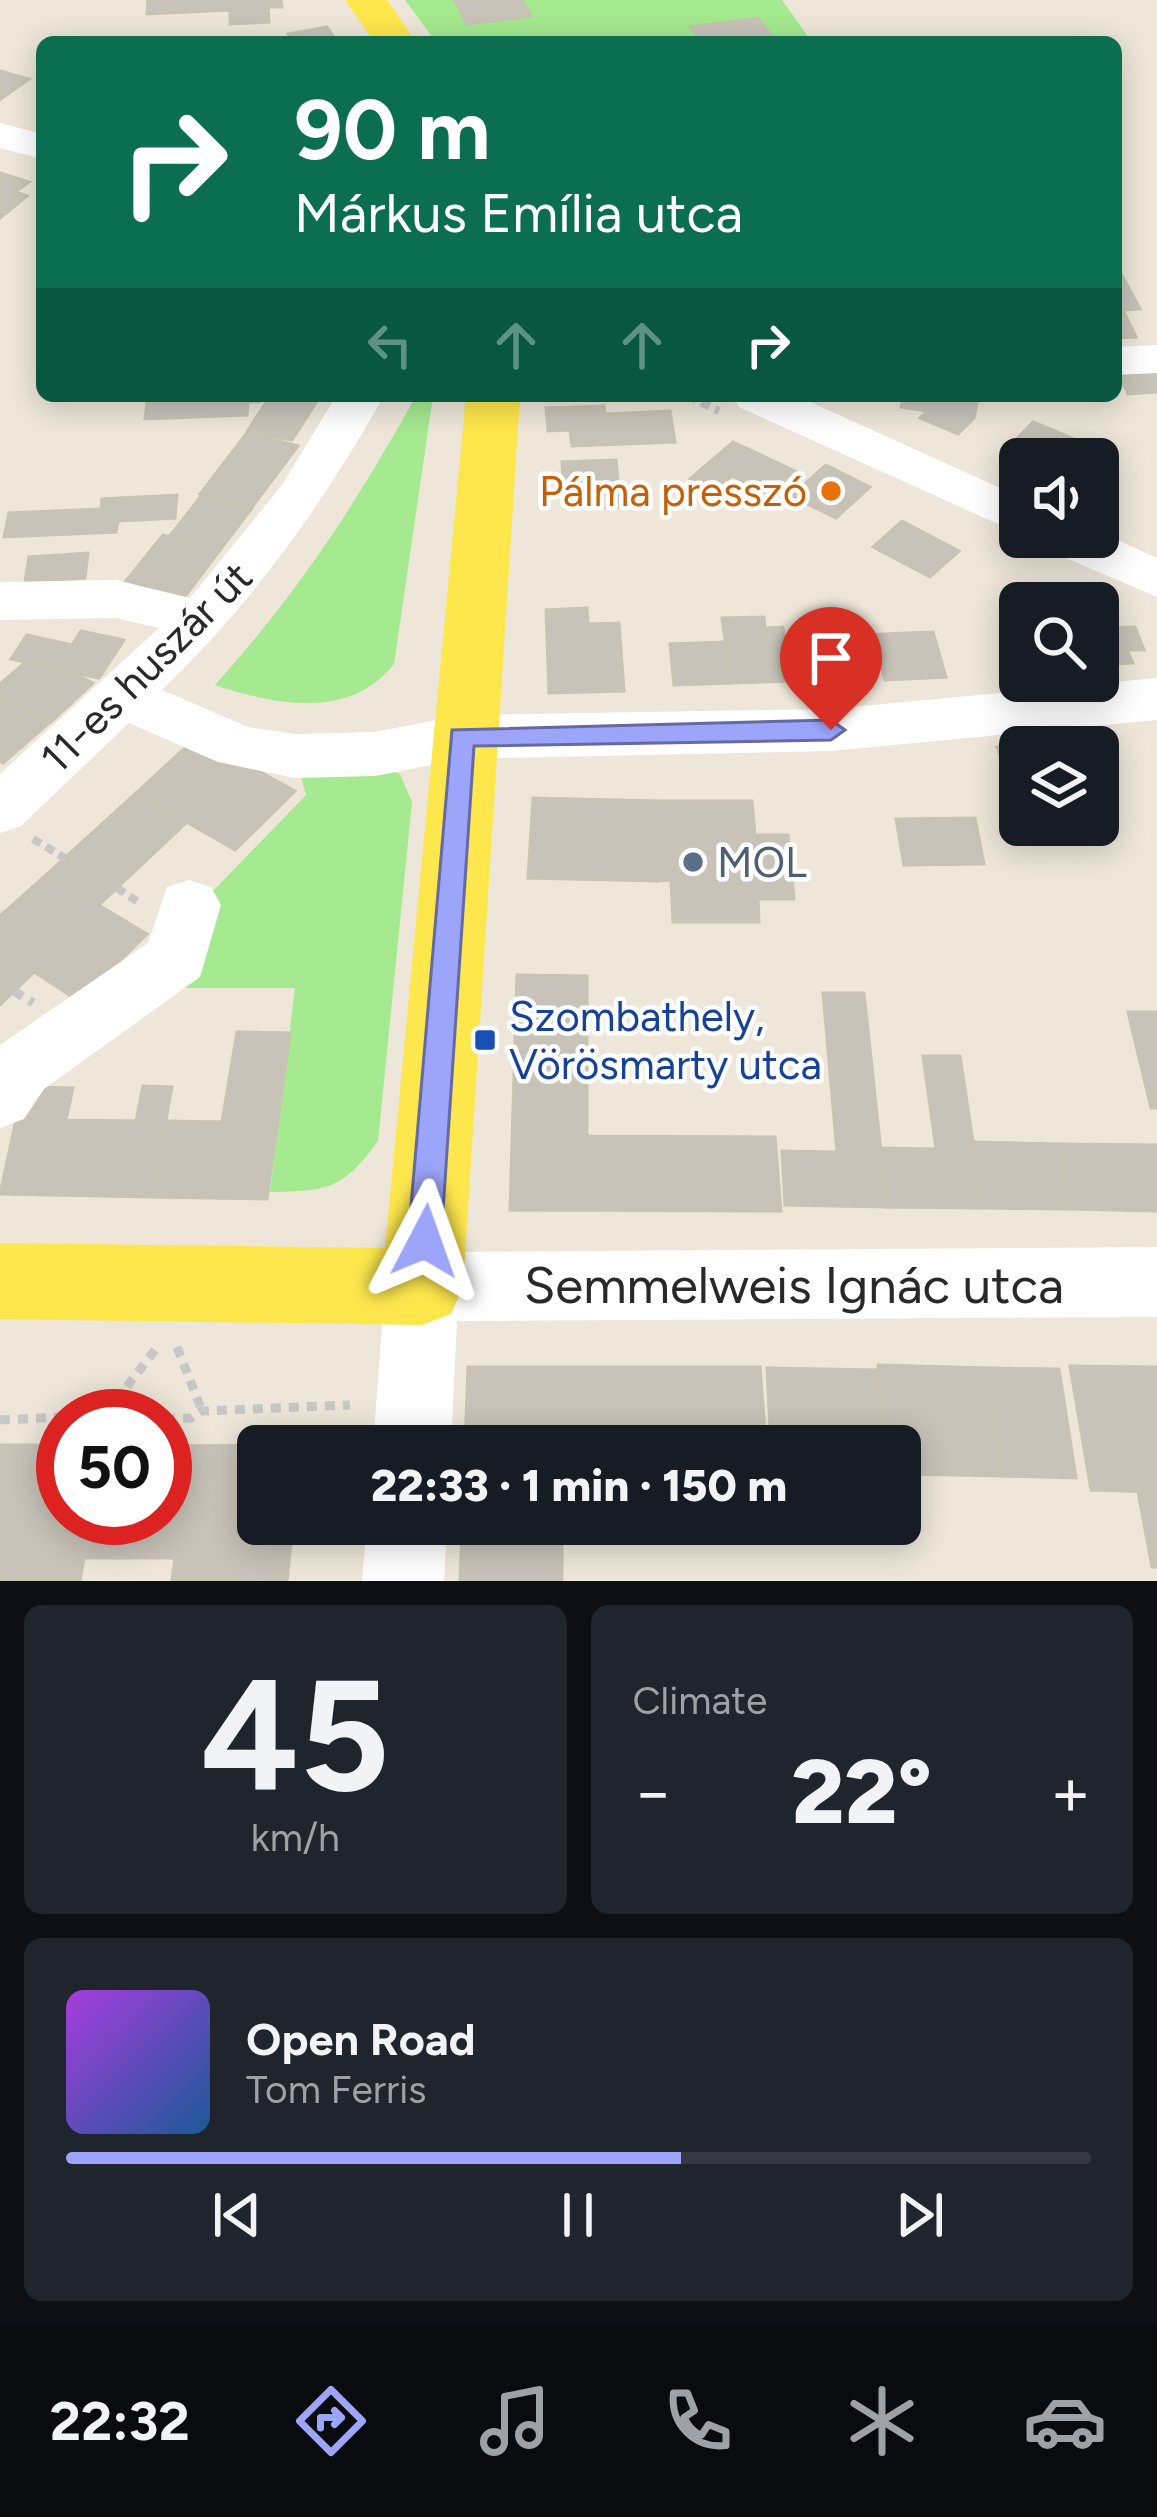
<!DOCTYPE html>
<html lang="en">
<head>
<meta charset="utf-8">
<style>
  body { margin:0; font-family:Figtree,sans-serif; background:#20242c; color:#f1f3f6; height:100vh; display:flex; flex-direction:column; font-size:45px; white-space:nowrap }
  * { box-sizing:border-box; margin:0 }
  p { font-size:39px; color:#9ea1a6 }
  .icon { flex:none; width:66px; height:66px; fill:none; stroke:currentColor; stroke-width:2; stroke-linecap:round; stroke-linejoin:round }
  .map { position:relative; height:1581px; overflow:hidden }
  .drawer { display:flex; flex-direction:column; gap:24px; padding:24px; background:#0d0f14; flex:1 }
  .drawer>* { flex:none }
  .top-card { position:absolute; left:36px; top:36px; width:1086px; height:366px; border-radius:18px; box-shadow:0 6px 30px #0003; background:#0b6e4f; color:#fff; overflow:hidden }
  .buttons { position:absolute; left:999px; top:438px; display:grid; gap:24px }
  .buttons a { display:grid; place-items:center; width:120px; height:120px; border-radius:18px; background:#171b24; box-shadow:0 6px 30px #0003; font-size:60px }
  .speed { position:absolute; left:36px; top:1389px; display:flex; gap:24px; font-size:60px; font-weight:700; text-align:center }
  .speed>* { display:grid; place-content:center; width:156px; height:156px; border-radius:50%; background:#171b24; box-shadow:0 6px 30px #0003; line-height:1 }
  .speed .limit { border:18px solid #d22; background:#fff; color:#111 }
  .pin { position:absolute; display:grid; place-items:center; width:102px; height:102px; color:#fff; margin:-123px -51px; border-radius:50% 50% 50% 0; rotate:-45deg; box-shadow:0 0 12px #0007 }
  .pin .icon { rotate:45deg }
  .me { position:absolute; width:132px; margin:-66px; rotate:4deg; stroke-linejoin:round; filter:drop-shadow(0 0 9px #0008) }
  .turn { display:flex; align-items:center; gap:42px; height:252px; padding:0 60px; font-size:54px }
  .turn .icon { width:156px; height:156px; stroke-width:2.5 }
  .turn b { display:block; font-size:84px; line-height:102px }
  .lanes { display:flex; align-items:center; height:114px; padding:0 60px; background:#0003; justify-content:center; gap:60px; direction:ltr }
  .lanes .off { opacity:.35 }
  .big { font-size:90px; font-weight:800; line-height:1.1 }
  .drawer .card { flex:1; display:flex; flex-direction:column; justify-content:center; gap:18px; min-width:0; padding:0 42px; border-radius:18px; background:#20242c }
  .drawer .dial { align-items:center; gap:0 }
  .dial b { font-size:156px; line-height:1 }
  .song { display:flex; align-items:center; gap:36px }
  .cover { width:144px; height:144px; border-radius:18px; background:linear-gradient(135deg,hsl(280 70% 55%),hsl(210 70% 35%)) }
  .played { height:12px; border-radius:6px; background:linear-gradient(90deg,#9ca5fa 60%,#363941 60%) }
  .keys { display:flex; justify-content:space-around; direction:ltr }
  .heat { display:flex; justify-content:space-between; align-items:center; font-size:66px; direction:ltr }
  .drawer .tiles { flex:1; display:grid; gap:24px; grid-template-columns:1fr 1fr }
  .card:last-child { grid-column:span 2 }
  .trip { position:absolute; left:237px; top:1425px; width:684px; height:120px; border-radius:18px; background:#171b24; box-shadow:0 6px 30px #0003; font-weight:800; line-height:120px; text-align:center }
  .menu { display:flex; height:192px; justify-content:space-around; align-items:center; background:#090b0e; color:#9ea1a6 }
  .menu .icon { width:84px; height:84px }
  .menu .current { color:#9ca5fa }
  .menu b { font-size:54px; color:#f1f3f6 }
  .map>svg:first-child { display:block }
  .green { fill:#a5e990 }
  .building { fill:#c8c3b9; stroke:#c8c3b3; stroke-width:3 }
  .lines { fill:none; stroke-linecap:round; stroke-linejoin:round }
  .path-far1 { stroke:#c7c7c7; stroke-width:8; stroke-dasharray:9 6; stroke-linecap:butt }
  .path { stroke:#c7c7c7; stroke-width:9; stroke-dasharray:10 8; stroke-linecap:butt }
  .minor { fill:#fff; fill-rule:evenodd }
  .major { fill:#fee74d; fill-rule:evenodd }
  .route { fill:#9ca5fa; stroke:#656ba2; stroke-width:3 }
  .food-dot { fill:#e8710a; stroke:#fff; stroke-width:4.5 }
  .service-dot { fill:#5c6f8a; stroke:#fff; stroke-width:4.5 }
  .transit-dot { fill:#1a4fb4; stroke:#fff; stroke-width:4.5 }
  .labels { text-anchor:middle; stroke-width:9; stroke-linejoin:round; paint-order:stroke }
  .food-label { font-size:42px; fill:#c56008; stroke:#fff; text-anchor:end }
  .street-label { font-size:42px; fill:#292929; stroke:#fff }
  .service-label { font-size:42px; fill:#4e5e75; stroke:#fff; text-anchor:start }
  .transit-label { font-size:42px; fill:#164399; stroke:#fff; text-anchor:start }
  .near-street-label { font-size:51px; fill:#292929; stroke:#fff }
</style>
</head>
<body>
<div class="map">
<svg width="1157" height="1581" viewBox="0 0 1157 1581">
  <rect width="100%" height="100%" fill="#ede6d9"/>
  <g class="green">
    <polygon points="405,0 782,0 812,42 436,42"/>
    <path d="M 416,396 L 433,396 L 394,664 C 350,720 276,705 215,685 C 300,590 354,507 416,396 Z"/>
    <path d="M 297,761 L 371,763 L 400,774 L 412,802 L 378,1141 C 342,1190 328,1191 270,1192 L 295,988 L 181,988 C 211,956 214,935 213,891 L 306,795 Z"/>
  </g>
  <g class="building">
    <polygon points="148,0 281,0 282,7 268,7 269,22 230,24 230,10 147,14"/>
    <polygon points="455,0 522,0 531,16 467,24"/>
    <polygon points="758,18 776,42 701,42 691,27"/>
    <polygon points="327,27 337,42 293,42 288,34"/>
    <polygon points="0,71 29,79 1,99"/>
    <polygon points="0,173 29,182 15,192 27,196 0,218"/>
    <polygon points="1116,264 1140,309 1123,310 1136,337 1116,338"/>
    <polygon points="1157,363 1157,392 1128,394 1116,366"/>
    <polygon points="148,396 259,396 259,402 248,402 247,415 145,419"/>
    <polygon points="270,396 317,401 292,440 247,432"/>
    <polygon points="904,396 975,396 977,403 974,418 958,434 920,418 927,411 901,407"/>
    <polygon points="604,406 605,414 670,411 675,442 572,446 570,430 548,431 546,408"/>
    <polygon points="1033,422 1091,446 1095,459 1023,459 1005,451"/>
    <polygon points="247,433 298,446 252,507 200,494"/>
    <polygon points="733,442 795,471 768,494 732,476 714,491 690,479"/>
    <polygon points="616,460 620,507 565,508 562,462"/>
    <polygon points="826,465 870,487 836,518 791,496"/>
    <polygon points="177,495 175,518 118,521 116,532 4,537 9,513 101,509 102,499"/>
    <polygon points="202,495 252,508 220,550 169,537"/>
    <polygon points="902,521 959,551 930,577 873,547"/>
    <polygon points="163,535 220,550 180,603 122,586"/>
    <polygon points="88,553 85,578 25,582 29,557"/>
    <polygon points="587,608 588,624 619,623 624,691 549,693 546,610"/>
    <polygon points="764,617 765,628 783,627 792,681 731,683 722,618"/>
    <polygon points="1135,627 1144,650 1127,650 1133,663 1098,665 1098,628"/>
    <polygon points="81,631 124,640 99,678 11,659 27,635 72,645"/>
    <polygon points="933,632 946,677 885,680 879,656 864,657 858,635"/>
    <polygon points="725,642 731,683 674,685 670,644"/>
    <polygon points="26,662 71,672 93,683 51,722 0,696 0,684"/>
    <polygon points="0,697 49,723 3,763 0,761"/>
    <polygon points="197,737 295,791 235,850 136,793"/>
    <polygon points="1076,740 1079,747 1020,747 1017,801 997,747"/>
    <polygon points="136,793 187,822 99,905 47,874"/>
    <polygon points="533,798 657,801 657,881 528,878"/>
    <polygon points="657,801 752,801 755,835 788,835 794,899 758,899 759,922 673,922 671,880 657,881"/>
    <polygon points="975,818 984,864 904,865 896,819"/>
    <polygon points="47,874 147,934 79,1001 0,950 0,916"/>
    <polygon points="0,950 34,972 0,1005"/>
    <polygon points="517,975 587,976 587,1136 775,1137 781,1211 510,1210"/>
    <polygon points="823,993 864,993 887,1207 785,1205 782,1151 837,1152"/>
    <polygon points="1128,1012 1157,1012 1157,1108 1151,1108"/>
    <polygon points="237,1032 290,1033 267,1199 152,1197 166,1121 222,1122"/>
    <polygon points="923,1056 960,1056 983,1208 887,1207 880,1148 936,1149"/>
    <polygon points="143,1086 172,1087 152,1197 0,1194 23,1087 73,1088 66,1120 136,1121"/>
    <polygon points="973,1142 1059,1144 1071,1209 983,1208"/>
    <polygon points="1059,1144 1157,1145 1157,1211 1071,1209"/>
    <polygon points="878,1365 988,1368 1003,1476 900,1474 900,1446 886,1446"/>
    <polygon points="1070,1366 1157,1367 1157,1492 1091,1490"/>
    <polygon points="468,1367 760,1367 766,1446 465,1446"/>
    <polygon points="767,1368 876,1370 884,1446 771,1446"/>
    <polygon points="988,1368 1059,1369 1076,1478 1003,1476"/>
    <polygon points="0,1445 63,1445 63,1518 135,1518 129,1558 84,1558 80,1581 0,1581"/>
    <polygon points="300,1445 258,1446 258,1524 293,1524 287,1581 172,1581 175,1558 129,1558 135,1518 165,1518 165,1446"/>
    <polygon points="1138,1492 1157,1492 1157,1567 1152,1567"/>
    <polygon points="462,1524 562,1524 562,1581 460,1581"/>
  </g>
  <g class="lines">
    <g class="path-far1">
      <polyline points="688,396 719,411"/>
      <polyline points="33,839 65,858"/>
      <polyline points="117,888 141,904"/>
    </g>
    <g class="path">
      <polyline points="14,991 33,1003"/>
      <polyline points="177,1347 202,1411"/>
      <polyline points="105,1415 158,1346"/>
      <polyline points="88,1416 107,1416"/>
      <polyline points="165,1419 191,1418 202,1411 350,1405"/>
      <polyline points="0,1420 63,1417"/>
    </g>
    <g class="minor">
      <polygon points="0,123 42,134 42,159 0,148"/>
      <polygon points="1157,345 1157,373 1116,375 1116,347"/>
      <path d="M 336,396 L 384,396 C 322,505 253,603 162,690 L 248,727 L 295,734 L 375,732 L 462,715 L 831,709 L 1157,678 L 1157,720 L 831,751 L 462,759 L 375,776 L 295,778 L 218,762 L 129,723 L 21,826 L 0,833 L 0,774 L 159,628 L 116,618 L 0,620 L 0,582 L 116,580 L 190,598 L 282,485 Z"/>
      <polygon points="732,396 797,396 1020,497 1020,534 739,407"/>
      <polygon points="1098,531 1157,558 1157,597 1045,549 1038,537 1098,537"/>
      <polygon points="189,880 211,887 221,905 200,977 44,1089 24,1119 0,1128 0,1045 148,943 167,887"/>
      <polygon points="1157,1247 1157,1317 457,1321 451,1446 373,1446 385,1287 396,1263 422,1252"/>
      <polygon points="367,1524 447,1524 444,1581 362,1581"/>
    </g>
    <g class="major">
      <polygon points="345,0 387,0 416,42 374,42"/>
      <polygon points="466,396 520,396 463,1287 451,1314 422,1325 0,1319 0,1243 385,1248"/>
    </g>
  </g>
  <polygon class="route" points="831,720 845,730 831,740 474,746 441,1241 437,1252 425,1256 413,1252 408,1241 452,730"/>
  <circle class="food-dot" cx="831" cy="491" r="12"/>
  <circle class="service-dot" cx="693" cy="862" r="12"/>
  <rect class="transit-dot" x="473" y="1028" width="24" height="24" rx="6"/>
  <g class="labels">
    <g class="food-label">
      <text x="807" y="506">Pálma presszó</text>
    </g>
    <g class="street-label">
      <text transform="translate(146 667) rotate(-45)" y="15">11-es huszár út</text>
    </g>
    <g class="service-label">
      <text x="717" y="877">MOL</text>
    </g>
    <g class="transit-label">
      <text x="509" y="1031">Szombathely,<tspan x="509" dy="48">Vörösmarty utca</tspan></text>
    </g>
    <g class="near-street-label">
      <text x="794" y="1303">Semmelweis Ignác utca</text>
    </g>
  </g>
</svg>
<div class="buttons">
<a><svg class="icon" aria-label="sound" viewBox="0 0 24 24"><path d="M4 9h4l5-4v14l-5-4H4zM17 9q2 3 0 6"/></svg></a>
<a><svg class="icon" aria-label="search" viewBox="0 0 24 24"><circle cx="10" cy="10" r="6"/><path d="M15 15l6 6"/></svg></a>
<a><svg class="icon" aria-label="layers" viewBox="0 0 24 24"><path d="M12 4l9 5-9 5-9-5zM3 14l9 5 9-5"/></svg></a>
</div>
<div class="speed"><div class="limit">50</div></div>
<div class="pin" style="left:831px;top:730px;background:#d93025"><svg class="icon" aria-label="arrive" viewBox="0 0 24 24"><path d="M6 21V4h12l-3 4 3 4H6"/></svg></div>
<svg class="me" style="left:425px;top:1241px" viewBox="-20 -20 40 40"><path d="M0-17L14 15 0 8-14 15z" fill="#9ca5fa" stroke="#fff" stroke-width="4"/></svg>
<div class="trip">22:33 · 1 min · 150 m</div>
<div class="top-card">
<div class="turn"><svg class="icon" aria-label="right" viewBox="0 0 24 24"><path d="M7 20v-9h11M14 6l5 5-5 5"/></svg><div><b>90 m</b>Márkus Emília utca</div></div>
<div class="lanes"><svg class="icon off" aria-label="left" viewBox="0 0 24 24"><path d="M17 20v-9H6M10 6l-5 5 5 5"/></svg><svg class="icon off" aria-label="ahead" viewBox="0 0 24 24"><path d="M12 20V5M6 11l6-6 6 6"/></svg><svg class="icon off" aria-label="ahead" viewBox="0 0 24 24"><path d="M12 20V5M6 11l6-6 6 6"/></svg><svg class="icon" aria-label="right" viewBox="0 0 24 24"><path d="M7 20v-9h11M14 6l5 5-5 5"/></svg></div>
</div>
</div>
<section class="drawer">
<div class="tiles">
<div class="card dial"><b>45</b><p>km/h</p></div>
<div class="card"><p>Climate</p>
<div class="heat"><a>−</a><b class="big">22°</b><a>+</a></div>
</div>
<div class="card">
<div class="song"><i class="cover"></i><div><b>Open Road</b><p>Tom Ferris</p></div></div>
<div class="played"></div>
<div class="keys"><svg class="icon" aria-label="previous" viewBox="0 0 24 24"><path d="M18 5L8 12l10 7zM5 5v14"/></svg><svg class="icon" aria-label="pause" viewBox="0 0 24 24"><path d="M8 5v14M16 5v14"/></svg><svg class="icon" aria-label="next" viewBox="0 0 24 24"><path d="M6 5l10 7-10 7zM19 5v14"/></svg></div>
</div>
</div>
</section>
<nav class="menu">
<b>22:32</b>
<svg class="icon current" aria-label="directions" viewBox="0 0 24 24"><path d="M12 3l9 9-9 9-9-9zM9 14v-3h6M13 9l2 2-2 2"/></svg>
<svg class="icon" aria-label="music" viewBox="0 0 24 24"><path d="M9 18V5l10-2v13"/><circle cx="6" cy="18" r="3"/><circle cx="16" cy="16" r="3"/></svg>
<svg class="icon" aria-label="phone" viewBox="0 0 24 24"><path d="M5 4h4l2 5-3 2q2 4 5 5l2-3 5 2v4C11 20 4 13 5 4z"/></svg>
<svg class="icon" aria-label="climate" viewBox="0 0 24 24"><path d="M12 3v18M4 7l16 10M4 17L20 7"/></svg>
<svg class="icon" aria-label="car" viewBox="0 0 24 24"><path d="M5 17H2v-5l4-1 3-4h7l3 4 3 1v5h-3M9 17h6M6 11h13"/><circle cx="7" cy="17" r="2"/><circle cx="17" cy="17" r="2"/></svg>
</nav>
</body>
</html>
